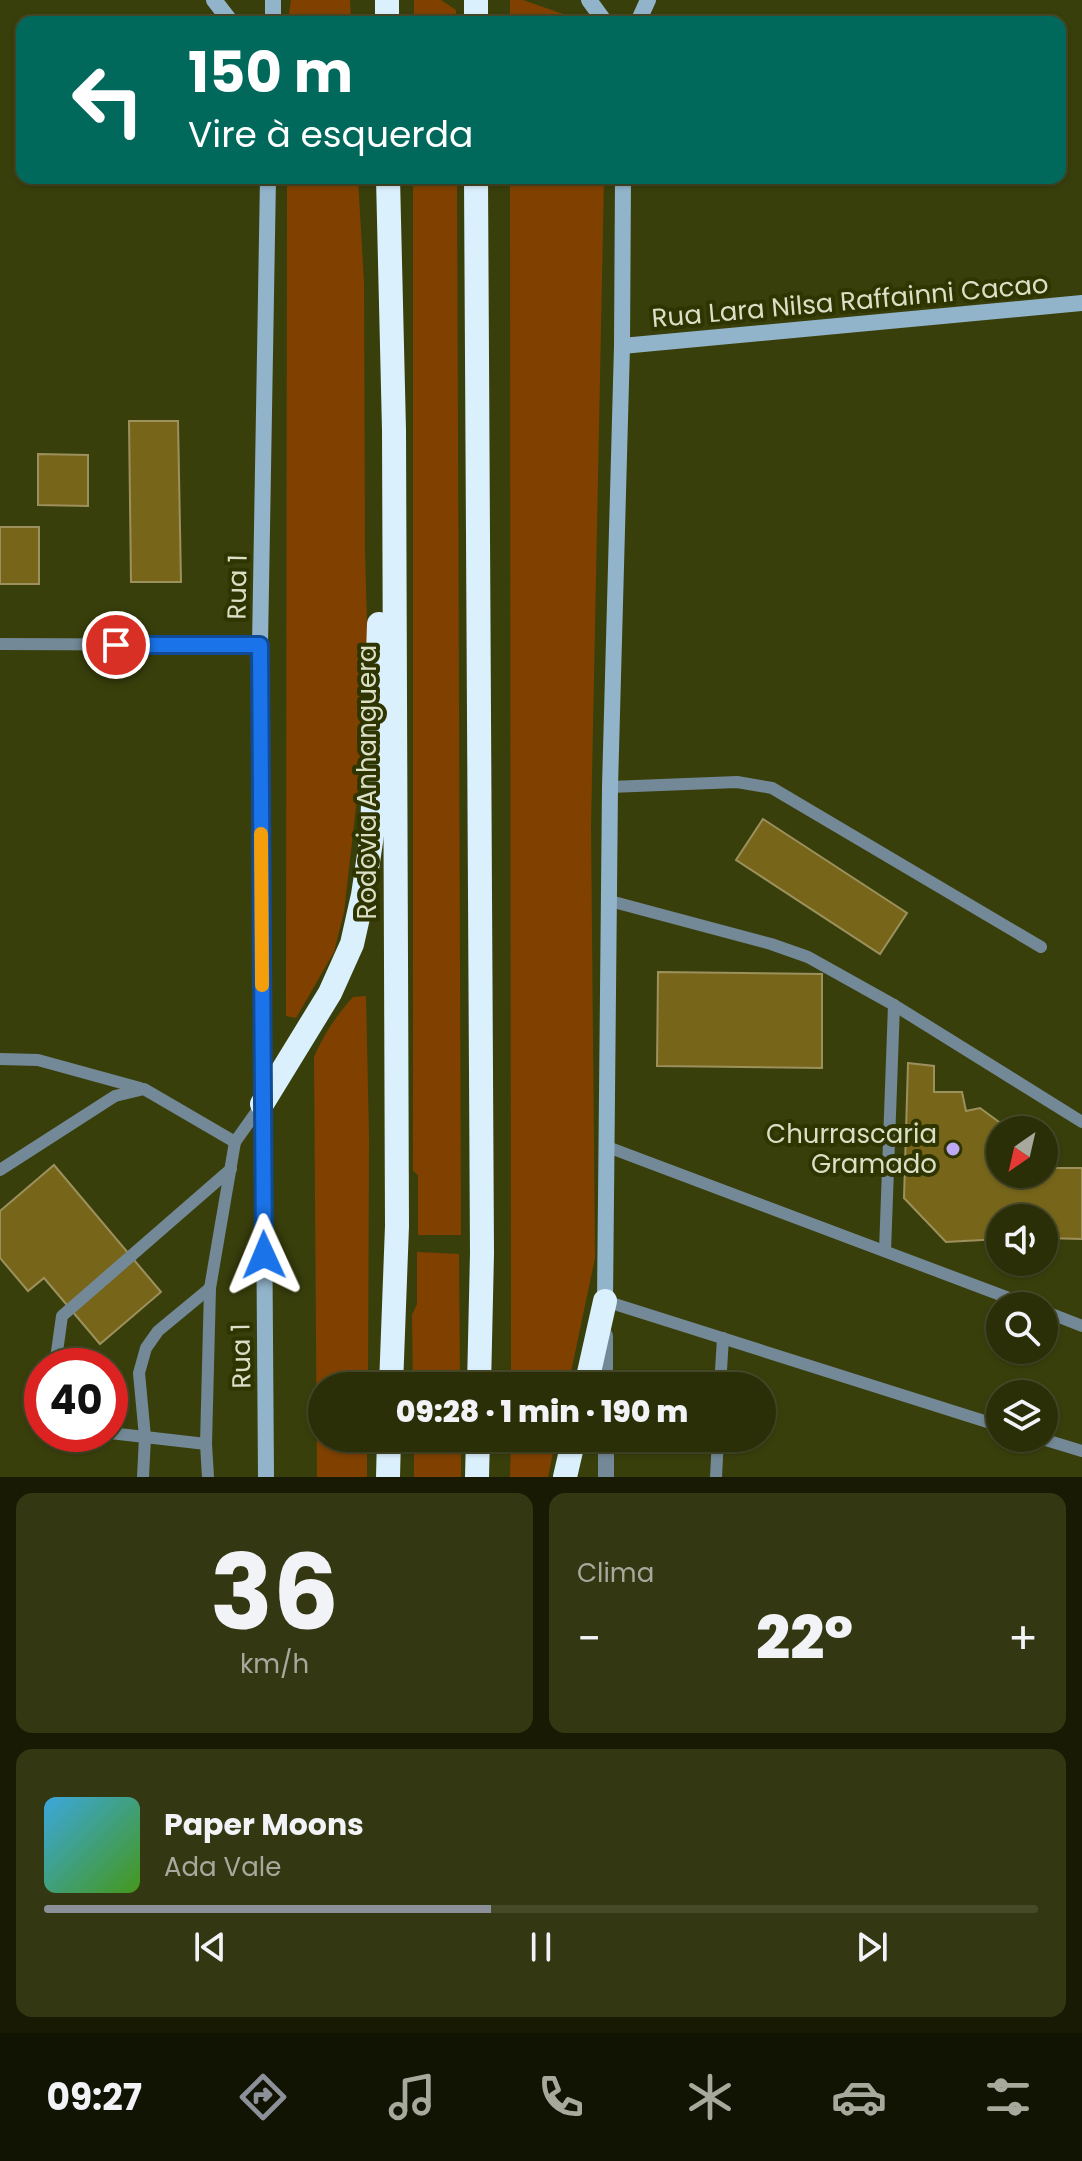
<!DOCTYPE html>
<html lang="pt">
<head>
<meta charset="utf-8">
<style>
  body { margin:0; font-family:Poppins,sans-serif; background:#333712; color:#f1f3f6; height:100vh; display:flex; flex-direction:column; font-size:30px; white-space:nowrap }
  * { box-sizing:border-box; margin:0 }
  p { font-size:26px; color:#a6a99c }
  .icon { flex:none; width:44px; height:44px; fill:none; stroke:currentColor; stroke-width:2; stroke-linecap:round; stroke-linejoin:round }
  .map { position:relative; height:1477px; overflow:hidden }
  .sheet { display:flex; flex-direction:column; gap:16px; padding:16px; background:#181a04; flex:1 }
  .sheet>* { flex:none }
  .guide { position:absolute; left:16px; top:16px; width:1050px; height:168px; border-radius:16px; box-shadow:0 2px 6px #0004,0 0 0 2px #474a29; background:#00695c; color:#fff; overflow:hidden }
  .needle { width:52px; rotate:214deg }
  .buttons { position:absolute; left:986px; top:1116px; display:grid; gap:16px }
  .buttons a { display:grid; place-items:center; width:72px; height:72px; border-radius:50%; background:#2b2f08; box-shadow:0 2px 6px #0004,0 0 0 2px #474a29; font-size:40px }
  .speed { position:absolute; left:24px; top:1348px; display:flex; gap:16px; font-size:40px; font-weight:700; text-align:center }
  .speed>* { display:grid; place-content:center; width:104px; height:104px; border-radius:50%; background:#2b2f08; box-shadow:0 2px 6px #0004,0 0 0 2px #474a29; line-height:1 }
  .speed .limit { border:12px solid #d22; background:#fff; color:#111 }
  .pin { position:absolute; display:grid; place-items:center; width:68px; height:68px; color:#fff; margin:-34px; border:4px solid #fff; border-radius:50%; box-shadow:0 2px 8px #0007 }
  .me { position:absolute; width:88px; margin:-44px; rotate:359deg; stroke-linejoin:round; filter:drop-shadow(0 0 6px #0008) }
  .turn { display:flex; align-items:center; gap:28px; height:168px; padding:0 40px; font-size:36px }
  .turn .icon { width:104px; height:104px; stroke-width:2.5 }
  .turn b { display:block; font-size:56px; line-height:68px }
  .big { font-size:60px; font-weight:800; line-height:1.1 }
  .sheet .widget { flex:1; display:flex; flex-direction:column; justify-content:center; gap:12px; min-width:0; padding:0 28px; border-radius:16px; background:#333712 }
  .sheet .dial { align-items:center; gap:0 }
  .dial b { font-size:104px; line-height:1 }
  .song { display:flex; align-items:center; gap:24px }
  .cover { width:96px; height:96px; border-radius:12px; background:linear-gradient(135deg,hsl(200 70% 55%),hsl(100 70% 35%)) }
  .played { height:8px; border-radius:4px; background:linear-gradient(90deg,#8c9099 45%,#474a29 45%) }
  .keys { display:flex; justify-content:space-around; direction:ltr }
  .heat { display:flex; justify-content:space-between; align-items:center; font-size:44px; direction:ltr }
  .sheet .tiles { flex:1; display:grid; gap:16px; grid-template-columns:1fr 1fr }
  .widget:last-child { grid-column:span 2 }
  .trip { position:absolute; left:308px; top:1372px; width:468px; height:80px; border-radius:40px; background:#2b2f08; box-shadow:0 2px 6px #0004,0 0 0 2px #474a29; font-weight:800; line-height:80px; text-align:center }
  .tab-bar { display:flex; height:128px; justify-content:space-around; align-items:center; background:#111303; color:#a6a99c }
  .tab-bar .icon { width:56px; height:56px }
  .tab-bar .selected { color:#8c9099 }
  .tab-bar b { font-size:36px; color:#f1f3f6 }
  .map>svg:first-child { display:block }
  .green { fill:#804100 }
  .building { fill:#77661a; stroke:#9c905c; stroke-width:2 }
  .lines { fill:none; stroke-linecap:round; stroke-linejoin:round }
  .lane { stroke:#738997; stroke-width:12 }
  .street { stroke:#738997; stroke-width:16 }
  .secondary { stroke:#92b4ca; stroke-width:16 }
  .highway { stroke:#dbf0fd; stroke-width:24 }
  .route-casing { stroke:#114b97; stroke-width:20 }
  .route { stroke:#1a73e8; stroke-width:14 }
  .slow { stroke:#f59e0b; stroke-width:14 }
  .poi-dot { fill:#bda9f5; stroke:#2f3500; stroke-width:3 }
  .labels { text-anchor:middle; stroke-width:8; stroke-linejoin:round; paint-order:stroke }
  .street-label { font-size:26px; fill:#dadfc5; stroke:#2f3500 }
  .poi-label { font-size:26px; fill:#dadfc5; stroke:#2f3500; text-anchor:end }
</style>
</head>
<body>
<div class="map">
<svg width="1082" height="1477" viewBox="0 0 1082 1477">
  <rect width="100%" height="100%" fill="#393f0b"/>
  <g class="green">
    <polygon points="291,0 350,0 351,22 288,22"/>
    <polygon points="414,0 441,0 456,10 456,22 414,22"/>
    <polygon points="510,0 523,0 586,22 510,22"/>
    <polygon points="287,178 358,178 364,283 365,552 369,694 344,912 334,952 296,1018 286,1016"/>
    <polygon points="413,178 457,178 461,1235 418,1235 418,1175 413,1171"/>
    <polygon points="510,178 604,178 591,826 595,1258 568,1386 511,1386"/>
    <path d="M 366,996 L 369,1136 L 368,1386 L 322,1386 L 322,1438 L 367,1438 L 367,1477 L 317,1477 L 314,1057 C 324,1034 336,1016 353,997 Z"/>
    <polygon points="417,1252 459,1254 460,1386 413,1386 412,1315 417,1304"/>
    <rect x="414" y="1438" width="47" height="39"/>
    <polygon points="511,1438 556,1438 548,1477 510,1477"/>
  </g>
  <g class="building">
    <polygon points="129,421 178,421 181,582 131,582"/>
    <polygon points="38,454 88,455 88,506 38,505"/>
    <rect x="0" y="527" width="39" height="57"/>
    <polygon points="763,819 907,913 880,954 736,860"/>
    <polygon points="658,972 822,974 822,1068 657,1066"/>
    <polygon points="908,1063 934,1066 934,1092 962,1092 966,1111 980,1108 1010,1130 1000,1130 1000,1174 1044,1174 1044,1168 1082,1168 1082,1239 1044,1238 1044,1218 1000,1218 1000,1239 946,1242 904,1198"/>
    <polygon points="54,1165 161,1292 100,1344 44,1278 28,1291 0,1258 0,1211"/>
  </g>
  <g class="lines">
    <g class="lane">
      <polyline points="0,644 260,645"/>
      <polyline points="610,787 737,782 772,788 1041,947"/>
      <polyline points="610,901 771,944 808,957 894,1005 1082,1122"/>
      <polyline points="0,1059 38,1060 140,1088"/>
      <polyline points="605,1146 1030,1306"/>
      <polyline points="0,1170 115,1096 144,1089 235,1142 262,1104"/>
      <polyline points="885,1251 894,1005"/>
      <polyline points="605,1301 1000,1426"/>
      <polyline points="1044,1311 1082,1326"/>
      <polyline points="55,1366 62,1316 231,1169"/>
      <polyline points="720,1386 723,1338"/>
      <polyline points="110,1433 206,1444"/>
      <polyline points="1039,1438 1082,1451"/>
      <polyline points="143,1477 145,1437 139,1373 146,1348 158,1331 210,1288"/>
      <polyline points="208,1477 206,1444 210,1288 235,1142"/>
      <polyline points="716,1477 718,1438"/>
    </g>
    <g class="street">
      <polyline points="605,1336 605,1386"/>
      <polyline points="606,1438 606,1477"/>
    </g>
    <g class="secondary">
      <polyline points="214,0 231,22"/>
      <polyline points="589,0 605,22"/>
      <polyline points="273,22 273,0"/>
      <polyline points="638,22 648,0"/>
      <polyline points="622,346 1082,303"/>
      <polyline points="605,1301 610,787 622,346 623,178"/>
      <polyline points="266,1477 260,645 268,178"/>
    </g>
    <g class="highway">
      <polyline points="387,0 387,22"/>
      <polyline points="476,0 476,22"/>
      <polyline points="388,178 394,430 397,1226 391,1386"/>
      <polyline points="476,178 482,1253 479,1386"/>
      <polyline points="262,1104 330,993 352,944 363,895 372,835 379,624"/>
      <polyline points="586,1386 605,1301"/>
      <polyline points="388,1477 389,1438"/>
      <polyline points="477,1477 478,1438"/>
      <polyline points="565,1477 574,1438"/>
    </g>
  </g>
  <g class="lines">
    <g class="route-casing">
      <polyline id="route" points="116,645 260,645 264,1255"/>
    </g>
    <use href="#route" class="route"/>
    <polyline class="slow" points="261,834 262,985"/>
  </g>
  <circle class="poi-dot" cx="953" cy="1149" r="8"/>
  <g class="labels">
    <g class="street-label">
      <text transform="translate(850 301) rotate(-5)" y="9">Rua Lara Nilsa Raffainni Cacao</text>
      <text transform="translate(237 587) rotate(-89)" y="9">Rua 1</text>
      <text transform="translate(367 782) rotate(-90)" y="9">Rodovia Anhanguera</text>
      <text transform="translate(241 1356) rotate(-91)" y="9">Rua 1</text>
    </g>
    <g class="poi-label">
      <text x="937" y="1143">Churrascaria<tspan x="937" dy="30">Gramado</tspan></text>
    </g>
  </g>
</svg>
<div class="buttons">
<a><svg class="needle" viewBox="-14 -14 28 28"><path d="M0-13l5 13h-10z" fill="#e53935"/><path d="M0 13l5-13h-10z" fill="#a6a99c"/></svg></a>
<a><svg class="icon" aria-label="sound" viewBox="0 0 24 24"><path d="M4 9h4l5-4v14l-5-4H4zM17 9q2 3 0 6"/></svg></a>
<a><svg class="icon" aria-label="search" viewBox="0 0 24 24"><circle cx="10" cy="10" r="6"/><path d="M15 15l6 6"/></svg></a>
<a><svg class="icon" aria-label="layers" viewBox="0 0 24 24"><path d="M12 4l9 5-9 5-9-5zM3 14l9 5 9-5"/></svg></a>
</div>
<div class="speed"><div class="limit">40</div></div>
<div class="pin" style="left:116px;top:645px;background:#d93025"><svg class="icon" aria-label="arrive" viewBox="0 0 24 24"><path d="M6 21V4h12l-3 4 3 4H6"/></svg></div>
<svg class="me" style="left:264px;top:1255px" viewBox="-20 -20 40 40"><path d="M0-17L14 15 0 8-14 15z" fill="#1a73e8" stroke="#fff" stroke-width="4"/></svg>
<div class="trip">09:28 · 1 min · 190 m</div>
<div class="guide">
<div class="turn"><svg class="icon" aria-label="left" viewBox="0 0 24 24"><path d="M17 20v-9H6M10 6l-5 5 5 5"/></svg><div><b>150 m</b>Vire à esquerda</div></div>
</div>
</div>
<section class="sheet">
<div class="tiles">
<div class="widget dial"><b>36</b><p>km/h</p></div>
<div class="widget"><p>Clima</p>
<div class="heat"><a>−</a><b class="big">22°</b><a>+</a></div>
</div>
<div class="widget">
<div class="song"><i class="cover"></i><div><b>Paper Moons</b><p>Ada Vale</p></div></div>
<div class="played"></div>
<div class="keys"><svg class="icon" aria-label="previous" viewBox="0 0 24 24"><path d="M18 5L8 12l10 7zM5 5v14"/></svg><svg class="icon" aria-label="pause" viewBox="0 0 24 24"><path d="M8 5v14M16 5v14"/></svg><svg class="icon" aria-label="next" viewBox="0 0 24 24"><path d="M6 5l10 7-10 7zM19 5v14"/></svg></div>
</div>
</div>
</section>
<nav class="tab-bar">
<b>09:27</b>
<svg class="icon selected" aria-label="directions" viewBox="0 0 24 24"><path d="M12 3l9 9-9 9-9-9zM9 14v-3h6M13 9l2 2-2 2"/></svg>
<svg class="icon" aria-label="music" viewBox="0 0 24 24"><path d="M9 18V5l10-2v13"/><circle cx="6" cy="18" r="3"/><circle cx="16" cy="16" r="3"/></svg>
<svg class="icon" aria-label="phone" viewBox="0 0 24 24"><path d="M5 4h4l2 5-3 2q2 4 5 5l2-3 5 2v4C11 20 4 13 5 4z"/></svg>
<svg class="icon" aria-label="climate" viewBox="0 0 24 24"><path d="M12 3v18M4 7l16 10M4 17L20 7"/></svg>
<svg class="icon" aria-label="car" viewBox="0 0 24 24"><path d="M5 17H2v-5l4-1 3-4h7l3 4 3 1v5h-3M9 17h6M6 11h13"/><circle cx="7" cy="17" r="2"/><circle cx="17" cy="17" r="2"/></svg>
<svg class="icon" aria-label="filters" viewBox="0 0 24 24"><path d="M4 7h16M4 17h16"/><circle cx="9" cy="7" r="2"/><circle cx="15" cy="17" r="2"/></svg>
</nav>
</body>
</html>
